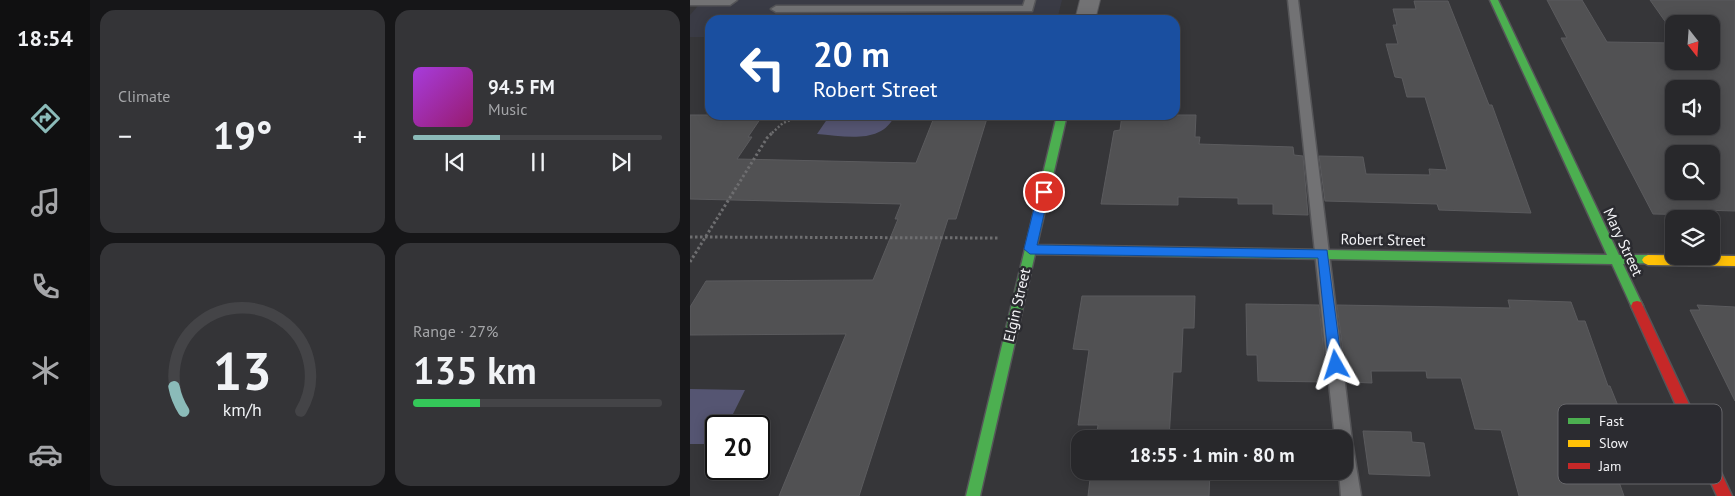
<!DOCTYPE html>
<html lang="en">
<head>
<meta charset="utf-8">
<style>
  body { margin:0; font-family:"PT Sans",sans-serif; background:#343437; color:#f1f3f6; height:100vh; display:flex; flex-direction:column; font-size:19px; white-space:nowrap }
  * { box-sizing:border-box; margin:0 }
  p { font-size:16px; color:#a5a6a9 }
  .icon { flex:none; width:28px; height:28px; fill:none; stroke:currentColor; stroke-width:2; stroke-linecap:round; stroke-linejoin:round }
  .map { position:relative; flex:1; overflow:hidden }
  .details { display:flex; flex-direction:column; gap:10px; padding:10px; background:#161618; width:600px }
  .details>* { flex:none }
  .top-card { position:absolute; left:15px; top:15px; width:475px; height:105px; border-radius:15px; box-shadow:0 2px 12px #0003,0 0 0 1px #444447; background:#1a4fa0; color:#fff; overflow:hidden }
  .needle { width:32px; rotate:163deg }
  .buttons { position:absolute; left:975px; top:15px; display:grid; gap:10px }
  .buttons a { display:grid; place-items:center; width:55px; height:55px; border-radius:10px; background:#28282b; box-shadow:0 2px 12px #0003,0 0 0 1px #444447; font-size:25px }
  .speed { position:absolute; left:15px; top:415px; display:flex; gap:10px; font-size:25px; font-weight:700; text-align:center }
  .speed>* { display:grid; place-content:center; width:65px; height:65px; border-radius:50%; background:#28282b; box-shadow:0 2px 12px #0003,0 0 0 1px #444447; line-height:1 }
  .speed .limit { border:2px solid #111; border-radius:8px; background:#fff; color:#111 }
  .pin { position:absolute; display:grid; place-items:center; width:42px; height:42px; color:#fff; margin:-21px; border:2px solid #fff; border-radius:50%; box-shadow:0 1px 5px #0007 }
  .me { position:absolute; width:55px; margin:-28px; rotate:354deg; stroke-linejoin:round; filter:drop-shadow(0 0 4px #0008) }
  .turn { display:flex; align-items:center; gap:18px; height:105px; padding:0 25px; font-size:22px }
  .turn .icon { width:65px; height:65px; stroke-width:2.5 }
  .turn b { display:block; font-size:35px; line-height:42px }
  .big { font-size:38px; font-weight:700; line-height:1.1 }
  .details .widget { flex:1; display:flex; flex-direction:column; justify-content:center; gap:8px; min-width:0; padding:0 18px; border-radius:15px; background:#343437 }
  .details .dial { align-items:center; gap:0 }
  .dial svg { height:130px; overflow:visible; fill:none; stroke:#444447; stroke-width:7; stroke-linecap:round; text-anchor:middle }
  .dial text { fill:#f1f3f6; stroke:none }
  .song { display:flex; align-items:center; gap:15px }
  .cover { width:60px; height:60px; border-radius:8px; background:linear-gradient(135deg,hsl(280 70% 55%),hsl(320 70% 35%)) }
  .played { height:5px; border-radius:2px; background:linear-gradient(90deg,#8bbbb9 35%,#444447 35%) }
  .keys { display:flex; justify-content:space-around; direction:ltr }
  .heat { display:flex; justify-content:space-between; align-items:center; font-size:28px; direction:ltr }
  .charge { height:8px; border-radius:4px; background:linear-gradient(90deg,#34c759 27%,#444447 0) }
  .details .tiles { flex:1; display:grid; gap:10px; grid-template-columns:repeat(2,1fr) }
  .trip { position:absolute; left:381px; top:430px; width:282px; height:50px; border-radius:15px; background:#28282b; box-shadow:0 2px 12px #0003,0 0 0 1px #444447; font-weight:700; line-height:50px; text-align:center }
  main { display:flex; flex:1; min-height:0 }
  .menu { display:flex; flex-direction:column; width:90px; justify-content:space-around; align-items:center; background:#101011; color:#a5a6a9 }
  .menu .icon { width:35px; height:35px }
  .menu .on { color:#8bbbb9 }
  .menu b { font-size:22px; color:#f1f3f6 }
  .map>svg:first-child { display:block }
  .built { fill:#3a3b45 }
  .green { fill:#555572 }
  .building { fill:#515153; stroke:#5b5b5e; fill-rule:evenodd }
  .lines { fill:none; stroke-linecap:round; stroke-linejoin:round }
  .lane-casing { stroke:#555558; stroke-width:3 }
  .street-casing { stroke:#555558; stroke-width:2 }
  .fast-casing { stroke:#555558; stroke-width:3 }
  .slow-casing { stroke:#555558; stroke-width:3 }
  .jam-casing { stroke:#555558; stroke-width:3 }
  .path-far1 { stroke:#6e6e70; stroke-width:2.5; stroke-dasharray:2 2; stroke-linecap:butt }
  .path { stroke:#6e6e70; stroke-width:3; stroke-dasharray:2.5 2.5; stroke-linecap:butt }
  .lane { fill:#727274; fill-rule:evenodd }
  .street { fill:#727274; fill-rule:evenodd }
  .fast { fill:#4caf50; fill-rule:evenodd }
  .slow { fill:#ffc107; fill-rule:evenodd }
  .jam { fill:#c62828; fill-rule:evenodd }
  .route { fill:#1a73e8; stroke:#114b97 }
  .labels { text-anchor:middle; stroke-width:5; stroke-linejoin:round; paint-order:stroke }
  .street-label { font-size:15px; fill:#f3f3f6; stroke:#2b2b30 }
  .key { fill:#2b2b30; stroke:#67676b; stroke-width:1 }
  .key-label { font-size:14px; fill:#f3f3f6 }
</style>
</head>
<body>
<main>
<nav class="menu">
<b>18:54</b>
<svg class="icon on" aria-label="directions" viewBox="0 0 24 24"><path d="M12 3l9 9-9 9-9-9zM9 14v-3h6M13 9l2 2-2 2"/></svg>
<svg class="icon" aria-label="music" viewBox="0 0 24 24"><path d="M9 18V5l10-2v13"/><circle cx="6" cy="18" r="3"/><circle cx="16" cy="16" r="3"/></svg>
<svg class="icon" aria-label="phone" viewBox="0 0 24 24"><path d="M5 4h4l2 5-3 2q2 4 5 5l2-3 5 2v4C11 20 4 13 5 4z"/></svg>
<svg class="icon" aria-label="climate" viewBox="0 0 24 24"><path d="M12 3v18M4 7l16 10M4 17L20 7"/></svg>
<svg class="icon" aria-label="car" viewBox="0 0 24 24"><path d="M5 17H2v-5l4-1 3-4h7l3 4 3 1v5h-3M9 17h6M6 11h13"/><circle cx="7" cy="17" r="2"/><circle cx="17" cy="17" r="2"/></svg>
</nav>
<section class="details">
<div class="tiles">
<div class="widget"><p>Climate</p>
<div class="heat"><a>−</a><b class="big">19°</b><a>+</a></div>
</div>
<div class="widget">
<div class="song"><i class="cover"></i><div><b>94.5 FM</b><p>Music</p></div></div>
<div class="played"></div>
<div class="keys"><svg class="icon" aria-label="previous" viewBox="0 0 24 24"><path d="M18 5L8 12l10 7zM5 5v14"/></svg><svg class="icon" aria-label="pause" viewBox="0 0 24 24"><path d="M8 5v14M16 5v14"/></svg><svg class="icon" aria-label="next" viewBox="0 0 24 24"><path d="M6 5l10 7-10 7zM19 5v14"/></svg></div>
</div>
<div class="widget dial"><svg viewBox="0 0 100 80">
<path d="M14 69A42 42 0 1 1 86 69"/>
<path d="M14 69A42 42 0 0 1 8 54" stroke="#8bbbb9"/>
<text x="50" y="56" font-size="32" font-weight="700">13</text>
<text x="50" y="72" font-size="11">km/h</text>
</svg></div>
<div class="widget"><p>Range · 27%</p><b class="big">135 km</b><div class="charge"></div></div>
</div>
</section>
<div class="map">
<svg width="1045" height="496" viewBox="0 0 1045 496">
  <rect width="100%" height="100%" fill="#363639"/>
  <polygon class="built" points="13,0 372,0 367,20 20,20 20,37 0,37 0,15"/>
  <g class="green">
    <path d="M 140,115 L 205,115 C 192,145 154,136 127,134 Z"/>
    <polygon points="0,389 55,390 37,426 26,426 26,444 0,444"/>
  </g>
  <g class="building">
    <path d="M 857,0 L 892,0 L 917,42 L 984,43 L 984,61 L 1021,61 L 1021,24 L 984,24 L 984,34 L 960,0 L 1045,0 L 1045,211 L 1011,210 L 1014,215 L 963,214 L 871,38 L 877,38 ZM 984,89 L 1021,89 L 1021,126 L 984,126 ZM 984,154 L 1021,154 L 1021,191 L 984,191 Z"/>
    <polygon points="724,1 758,1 799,105 802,105 841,213 749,210 747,204 635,201 629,156 673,157 676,174 740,175 739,169 757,170 735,97 717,97 712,78 705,77 696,44 708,44 703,25 707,25 703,9 726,9"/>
    <polygon points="0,115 73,115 58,137 62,137 47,159 226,163 245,115 298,115 266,219 258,219 169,496 89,496 156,334 0,335 0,307 16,281 183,280 208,219 205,219 211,204 0,199"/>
    <polygon points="432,115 506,115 505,137 510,137 509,144 603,147 604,155 613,156 618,215 583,214 583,204 548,204 548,198 488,197 488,205 411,204 424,131 430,130"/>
    <polygon points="392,296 505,296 504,328 493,328 491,372 483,372 479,439 406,439 408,425 388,425 399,350 383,349"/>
    <polygon points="818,300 881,302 888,321 895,321 918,386 920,386 939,433 926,432 945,482 929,482 934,496 829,496 811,430 785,429 771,378 737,378 736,371 681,371 682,383 657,382 647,305 820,308"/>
    <polygon points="556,304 629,305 637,382 568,381 567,355 557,355"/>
    <polygon points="1007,305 1045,307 1045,401 1000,310 1010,310"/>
    <polygon points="673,431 721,432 722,442 734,443 740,476 679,474"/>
    <polygon points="401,471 520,471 519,496 398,496"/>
  </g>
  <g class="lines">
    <g class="lane-casing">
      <g id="lane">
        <polygon points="0,0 47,0 40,5 0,5"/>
        <polygon points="335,0 345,0 342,11 86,12 81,9 86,6 333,6"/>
        <polygon points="598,0 608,0 662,441 671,496 651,496 649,471 655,471 655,439 645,439"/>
      </g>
    </g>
    <g class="street-casing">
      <polygon id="street" points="390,0 410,0 405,20 385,20"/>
    </g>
    <g class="fast-casing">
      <polygon id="fast" points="800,0 808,0 929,255 958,255 962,257 964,260 962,263 933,264 953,306 951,310 947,311 943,310 922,264 345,254 290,496 276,496 367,115 377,115 347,245 917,255"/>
    </g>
    <g class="slow-casing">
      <polygon id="slow" points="958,255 1045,256 1045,266 958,265 954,263 952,260 954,257"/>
    </g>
    <g class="jam-casing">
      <polygon id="jam" points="947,301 951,302 1042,496 1027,496 941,306 943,302"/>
    </g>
    <polyline class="path-far1" points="82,133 93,123 112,115"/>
    <g class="path">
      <polyline points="0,237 309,238"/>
      <polyline points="0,262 77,138 83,132"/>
    </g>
    <use href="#lane" class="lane"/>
    <use href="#street" class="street"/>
    <use href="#fast" class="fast"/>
    <use href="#slow" class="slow"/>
    <use href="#jam" class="jam"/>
  </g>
  <polygon class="route" points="354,188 359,192 347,245 637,250 652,365 650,369 646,371 641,369 639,365 628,258 340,254 334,249 348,192"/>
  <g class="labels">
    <g class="street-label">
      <text transform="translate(693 240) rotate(1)" y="5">Robert Street</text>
      <text transform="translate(933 242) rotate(65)" y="5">Mary Street</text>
      <text transform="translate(327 305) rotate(-77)" y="5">Elgin Street</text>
    </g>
  </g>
  <rect x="868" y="404" width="164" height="80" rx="8" class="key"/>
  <rect x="878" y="418" width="22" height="6" fill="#4caf50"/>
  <rect x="878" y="440" width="22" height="7" fill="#ffc107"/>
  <rect x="878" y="463" width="22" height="6" fill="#c62828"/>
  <g class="key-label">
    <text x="909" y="426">Fast</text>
    <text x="909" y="448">Slow</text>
    <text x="909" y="471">Jam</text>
  </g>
</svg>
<div class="buttons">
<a><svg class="needle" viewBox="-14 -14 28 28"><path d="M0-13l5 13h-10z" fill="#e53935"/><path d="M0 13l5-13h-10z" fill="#a5a6a9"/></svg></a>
<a><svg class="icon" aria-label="sound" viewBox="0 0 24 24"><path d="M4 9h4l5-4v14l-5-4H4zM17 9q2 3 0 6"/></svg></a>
<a><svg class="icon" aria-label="search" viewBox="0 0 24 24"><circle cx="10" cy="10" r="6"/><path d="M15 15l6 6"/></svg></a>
<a><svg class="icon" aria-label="layers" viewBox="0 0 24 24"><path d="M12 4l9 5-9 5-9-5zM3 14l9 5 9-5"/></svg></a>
</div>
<div class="speed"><div class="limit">20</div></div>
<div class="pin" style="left:354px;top:192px;background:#d93025"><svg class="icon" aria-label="arrive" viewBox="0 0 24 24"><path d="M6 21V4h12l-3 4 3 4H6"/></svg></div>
<svg class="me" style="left:646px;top:365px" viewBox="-20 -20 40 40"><path d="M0-17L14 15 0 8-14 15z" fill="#1a73e8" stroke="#fff" stroke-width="4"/></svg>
<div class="trip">18:55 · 1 min · 80 m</div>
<div class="top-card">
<div class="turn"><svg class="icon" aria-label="left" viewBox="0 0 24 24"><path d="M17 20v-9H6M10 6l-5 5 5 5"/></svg><div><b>20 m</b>Robert Street</div></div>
</div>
</div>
</main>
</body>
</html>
